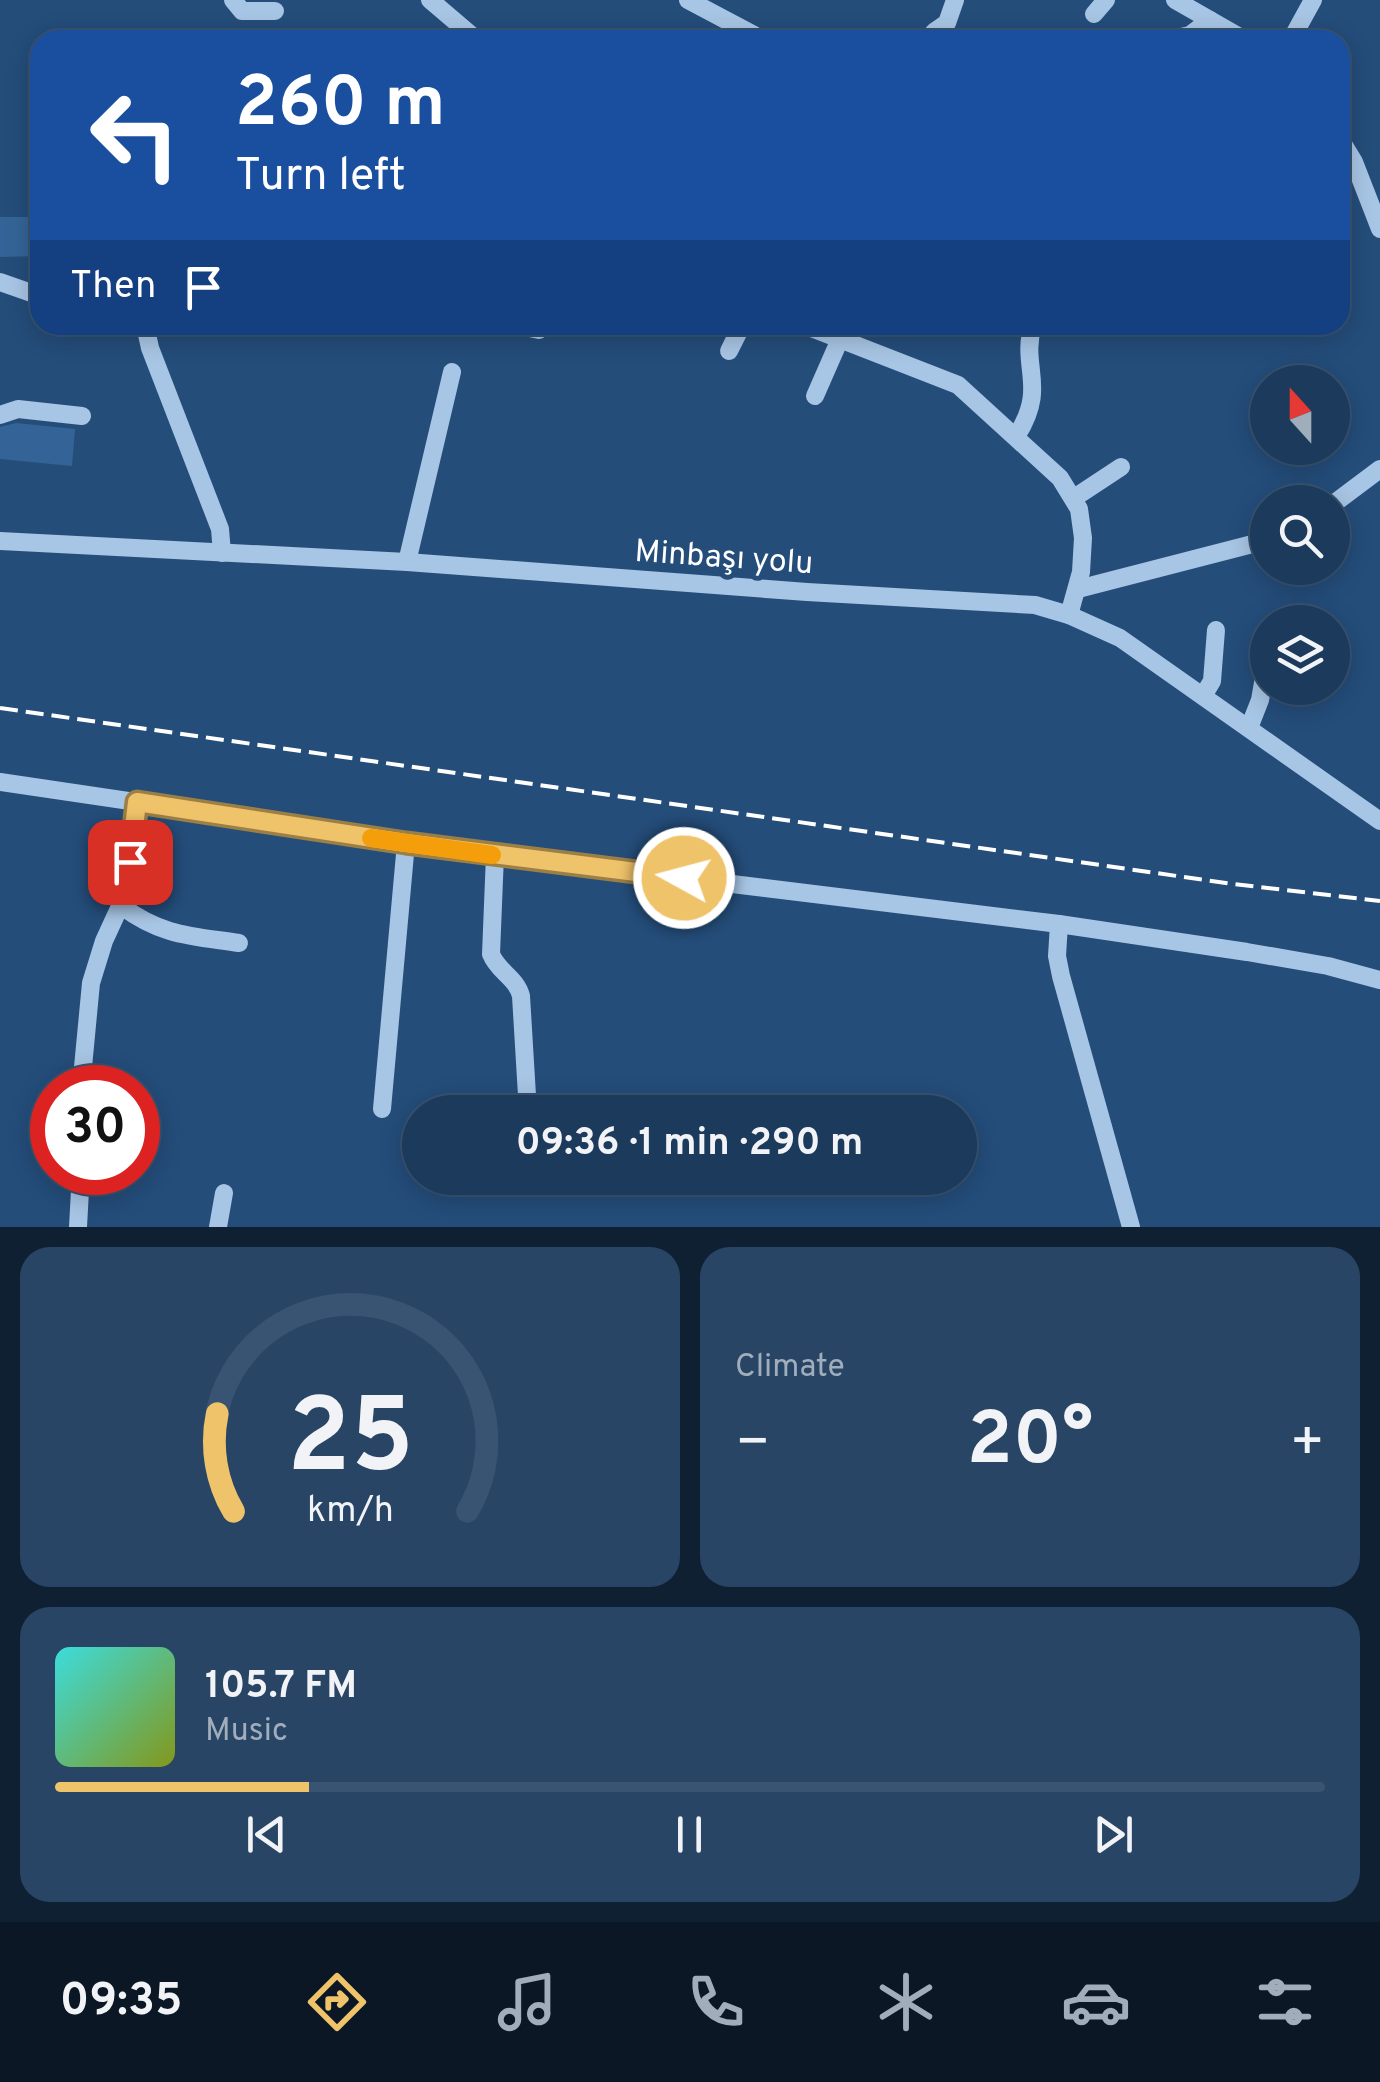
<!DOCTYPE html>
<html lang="en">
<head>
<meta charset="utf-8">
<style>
  body { margin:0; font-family:Overpass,sans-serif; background:#284565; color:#f1f3f6; height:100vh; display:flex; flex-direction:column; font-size:38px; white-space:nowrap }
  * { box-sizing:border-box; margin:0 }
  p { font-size:32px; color:#a0adbb }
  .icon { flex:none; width:55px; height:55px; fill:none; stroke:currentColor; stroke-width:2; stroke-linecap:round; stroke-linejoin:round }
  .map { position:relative; height:1227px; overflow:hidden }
  .side { display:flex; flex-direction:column; gap:20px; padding:20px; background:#0f2033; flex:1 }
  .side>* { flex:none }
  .banner { position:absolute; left:30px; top:30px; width:1320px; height:305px; border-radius:30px; box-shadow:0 5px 25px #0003,0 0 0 2px #395472; background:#1a4fa0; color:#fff; overflow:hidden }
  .needle { width:65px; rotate:339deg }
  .tools { position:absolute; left:1250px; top:365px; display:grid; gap:20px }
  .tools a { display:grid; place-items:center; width:100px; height:100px; border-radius:50%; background:#1b3a5c; box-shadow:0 5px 25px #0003,0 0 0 2px #395472; font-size:50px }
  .speed { position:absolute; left:30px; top:1065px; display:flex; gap:20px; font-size:50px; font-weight:700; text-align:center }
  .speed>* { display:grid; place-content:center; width:130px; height:130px; border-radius:50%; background:#1b3a5c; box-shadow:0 5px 25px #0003,0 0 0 2px #395472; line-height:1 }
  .speed .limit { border:15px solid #d22; background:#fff; color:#111 }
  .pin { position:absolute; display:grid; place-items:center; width:85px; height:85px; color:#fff; margin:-42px; border-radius:20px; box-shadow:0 5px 15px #0006 }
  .me { position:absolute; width:110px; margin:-55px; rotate:277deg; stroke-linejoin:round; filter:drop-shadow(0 0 8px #0008) }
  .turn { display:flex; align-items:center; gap:35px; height:210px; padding:0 40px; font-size:45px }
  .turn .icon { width:130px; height:130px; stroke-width:2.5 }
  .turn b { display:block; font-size:70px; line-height:85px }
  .then { display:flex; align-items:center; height:95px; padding:0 40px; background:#0003; gap:20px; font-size:38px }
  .big { font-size:75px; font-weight:700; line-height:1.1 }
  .side .card { flex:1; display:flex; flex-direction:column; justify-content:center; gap:15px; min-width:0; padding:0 35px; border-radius:30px; background:#284565 }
  .side .dial { align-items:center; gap:0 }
  .dial svg { height:260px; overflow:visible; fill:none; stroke:#395472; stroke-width:7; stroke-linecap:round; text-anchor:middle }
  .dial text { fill:#f1f3f6; stroke:none }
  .song { display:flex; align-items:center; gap:30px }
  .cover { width:120px; height:120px; border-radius:15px; background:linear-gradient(135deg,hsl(180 70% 55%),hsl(70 70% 35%)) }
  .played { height:10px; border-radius:5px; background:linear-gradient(90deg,#efc36a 20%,#395472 20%) }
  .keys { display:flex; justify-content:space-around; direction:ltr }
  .heat { display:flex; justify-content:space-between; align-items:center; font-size:55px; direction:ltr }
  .side .tiles { flex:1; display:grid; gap:20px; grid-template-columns:1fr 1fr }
  .card:last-child { grid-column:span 2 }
  .trip { position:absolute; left:402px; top:1095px; width:575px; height:100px; border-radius:50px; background:#1b3a5c; box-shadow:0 5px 25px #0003,0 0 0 2px #395472; font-weight:700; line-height:100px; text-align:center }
  .dock { display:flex; height:160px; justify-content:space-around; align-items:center; background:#0b1725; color:#a0adbb }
  .dock .icon { width:70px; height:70px }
  .dock .on { color:#efc36a }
  .dock b { font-size:45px; color:#f1f3f6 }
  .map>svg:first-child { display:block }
  .building { fill:#346497 }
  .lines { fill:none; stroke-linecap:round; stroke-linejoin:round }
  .minor { stroke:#a7c5e4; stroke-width:18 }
  .rail { stroke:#fff; stroke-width:4; stroke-dasharray:18 8; stroke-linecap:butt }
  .route-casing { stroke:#9b7f45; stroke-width:25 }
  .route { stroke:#efc36a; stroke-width:18 }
  .slow { stroke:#f59e0b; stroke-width:18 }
  .labels { text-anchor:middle; stroke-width:10; stroke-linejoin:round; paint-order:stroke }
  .street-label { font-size:32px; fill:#fff; stroke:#244d7a }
</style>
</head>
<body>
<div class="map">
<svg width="1380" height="1227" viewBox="0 0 1380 1227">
  <rect width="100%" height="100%" fill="#244d7a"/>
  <g class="building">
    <polygon points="0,217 40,217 40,256 0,257"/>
    <polygon points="16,423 75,429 72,466 0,459 0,427"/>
  </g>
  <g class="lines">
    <g class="minor">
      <polyline points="233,0 242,11 275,11"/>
      <polyline points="430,0 477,40"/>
      <polyline points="688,0 754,35"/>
      <polyline points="1175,0 1245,40"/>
      <polyline points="1094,14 1106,0"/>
      <polyline points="934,32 947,23 955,0"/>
      <polyline points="1167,40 1190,35 1210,20"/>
      <polyline points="1291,40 1313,0"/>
      <polyline points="1340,139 1354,162 1380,229"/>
      <polyline points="0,282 40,296"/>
      <polyline points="145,325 150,348 220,529 222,553"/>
      <polyline points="516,325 539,330"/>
      <polyline points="804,325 958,385 1060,478 1079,509 1083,538 1081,572 1069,615"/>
      <polyline points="729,351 742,325"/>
      <polyline points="815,396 840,339"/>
      <polyline points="0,415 18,409 82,416"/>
      <path d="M 1017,435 C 1048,386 1020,367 1033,325"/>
      <polyline points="1074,498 1121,467"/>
      <polyline points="1332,505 1380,469"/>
      <polyline points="0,541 407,562 807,592 1035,605 1069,615 1120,638 1380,821"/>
      <polyline points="407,562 452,372"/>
      <polyline points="1078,589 1268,540"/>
      <polyline points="1203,696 1212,681 1216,630"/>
      <polyline points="1249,728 1260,700 1267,660"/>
      <polyline points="0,782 495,855 1059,924 1247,952 1328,966 1380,980"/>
      <path d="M 495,855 L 491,954 C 498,972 516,977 521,996 L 528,1112"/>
      <path d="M 123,907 C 162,936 192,936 239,943"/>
      <polyline points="1059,924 1057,956 1061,976 1131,1227"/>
      <polyline points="81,1088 91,983 104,941 127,891 137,803"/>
      <polyline points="382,1109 406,843"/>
      <polyline points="78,1227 81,1172"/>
      <polyline points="218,1227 224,1193"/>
    </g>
    <polyline class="rail" points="0,708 1233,884 1380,901"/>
  </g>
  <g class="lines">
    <g class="route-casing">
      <polyline id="route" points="130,862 137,802 406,843 684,878"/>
    </g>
    <use href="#route" class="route"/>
    <polyline class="slow" points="371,838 492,855"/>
  </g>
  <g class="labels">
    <g class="street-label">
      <text transform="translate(724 556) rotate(4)" y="11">Minbaşı yolu</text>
    </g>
  </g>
</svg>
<div class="tools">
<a><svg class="needle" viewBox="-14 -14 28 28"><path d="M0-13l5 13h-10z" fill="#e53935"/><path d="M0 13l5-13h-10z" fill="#a0adbb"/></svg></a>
<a><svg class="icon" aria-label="search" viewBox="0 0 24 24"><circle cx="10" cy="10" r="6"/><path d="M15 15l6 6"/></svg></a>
<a><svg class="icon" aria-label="layers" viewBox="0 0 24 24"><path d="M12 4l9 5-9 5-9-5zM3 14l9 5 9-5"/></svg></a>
</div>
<div class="speed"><div class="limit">30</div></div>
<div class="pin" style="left:130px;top:862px;background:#d93025"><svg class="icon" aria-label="arrive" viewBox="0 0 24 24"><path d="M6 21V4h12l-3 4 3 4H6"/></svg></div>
<svg class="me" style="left:684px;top:878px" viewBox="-20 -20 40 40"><circle r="17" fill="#efc36a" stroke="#fff" stroke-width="3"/><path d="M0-11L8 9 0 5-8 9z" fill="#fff"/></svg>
<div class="trip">09:36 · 1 min · 290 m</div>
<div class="banner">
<div class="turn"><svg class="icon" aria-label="left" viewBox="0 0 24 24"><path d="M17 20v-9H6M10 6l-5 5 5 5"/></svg><div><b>260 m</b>Turn left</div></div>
<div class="then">Then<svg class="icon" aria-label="arrive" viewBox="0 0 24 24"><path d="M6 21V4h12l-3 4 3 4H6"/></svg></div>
</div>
</div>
<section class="side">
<div class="tiles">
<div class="card dial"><svg viewBox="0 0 100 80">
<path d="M14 69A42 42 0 1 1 86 69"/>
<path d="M14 69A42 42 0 0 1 9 39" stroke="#efc36a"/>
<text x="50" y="56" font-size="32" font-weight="700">25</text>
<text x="50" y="72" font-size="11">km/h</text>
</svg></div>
<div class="card"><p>Climate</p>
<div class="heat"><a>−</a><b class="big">20°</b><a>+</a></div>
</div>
<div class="card">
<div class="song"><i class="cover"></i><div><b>105.7 FM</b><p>Music</p></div></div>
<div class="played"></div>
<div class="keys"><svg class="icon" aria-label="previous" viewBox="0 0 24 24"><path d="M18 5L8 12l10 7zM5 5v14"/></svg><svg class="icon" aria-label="pause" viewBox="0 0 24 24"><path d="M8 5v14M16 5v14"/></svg><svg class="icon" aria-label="next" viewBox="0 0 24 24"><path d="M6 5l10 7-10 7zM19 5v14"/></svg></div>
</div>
</div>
</section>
<nav class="dock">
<b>09:35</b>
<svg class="icon on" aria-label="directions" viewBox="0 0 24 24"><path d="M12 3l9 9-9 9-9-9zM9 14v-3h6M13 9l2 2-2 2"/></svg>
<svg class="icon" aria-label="music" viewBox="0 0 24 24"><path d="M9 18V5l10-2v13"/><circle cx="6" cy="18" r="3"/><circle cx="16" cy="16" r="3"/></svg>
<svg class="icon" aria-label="phone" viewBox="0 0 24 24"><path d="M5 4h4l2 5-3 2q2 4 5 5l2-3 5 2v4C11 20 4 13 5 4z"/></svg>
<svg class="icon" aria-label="climate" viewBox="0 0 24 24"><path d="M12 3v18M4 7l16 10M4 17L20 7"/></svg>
<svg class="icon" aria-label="car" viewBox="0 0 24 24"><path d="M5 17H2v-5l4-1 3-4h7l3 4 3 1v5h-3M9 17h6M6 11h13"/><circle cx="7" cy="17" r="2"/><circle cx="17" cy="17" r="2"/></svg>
<svg class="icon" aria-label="filters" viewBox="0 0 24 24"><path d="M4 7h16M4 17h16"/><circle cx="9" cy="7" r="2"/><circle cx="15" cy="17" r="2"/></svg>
</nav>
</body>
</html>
